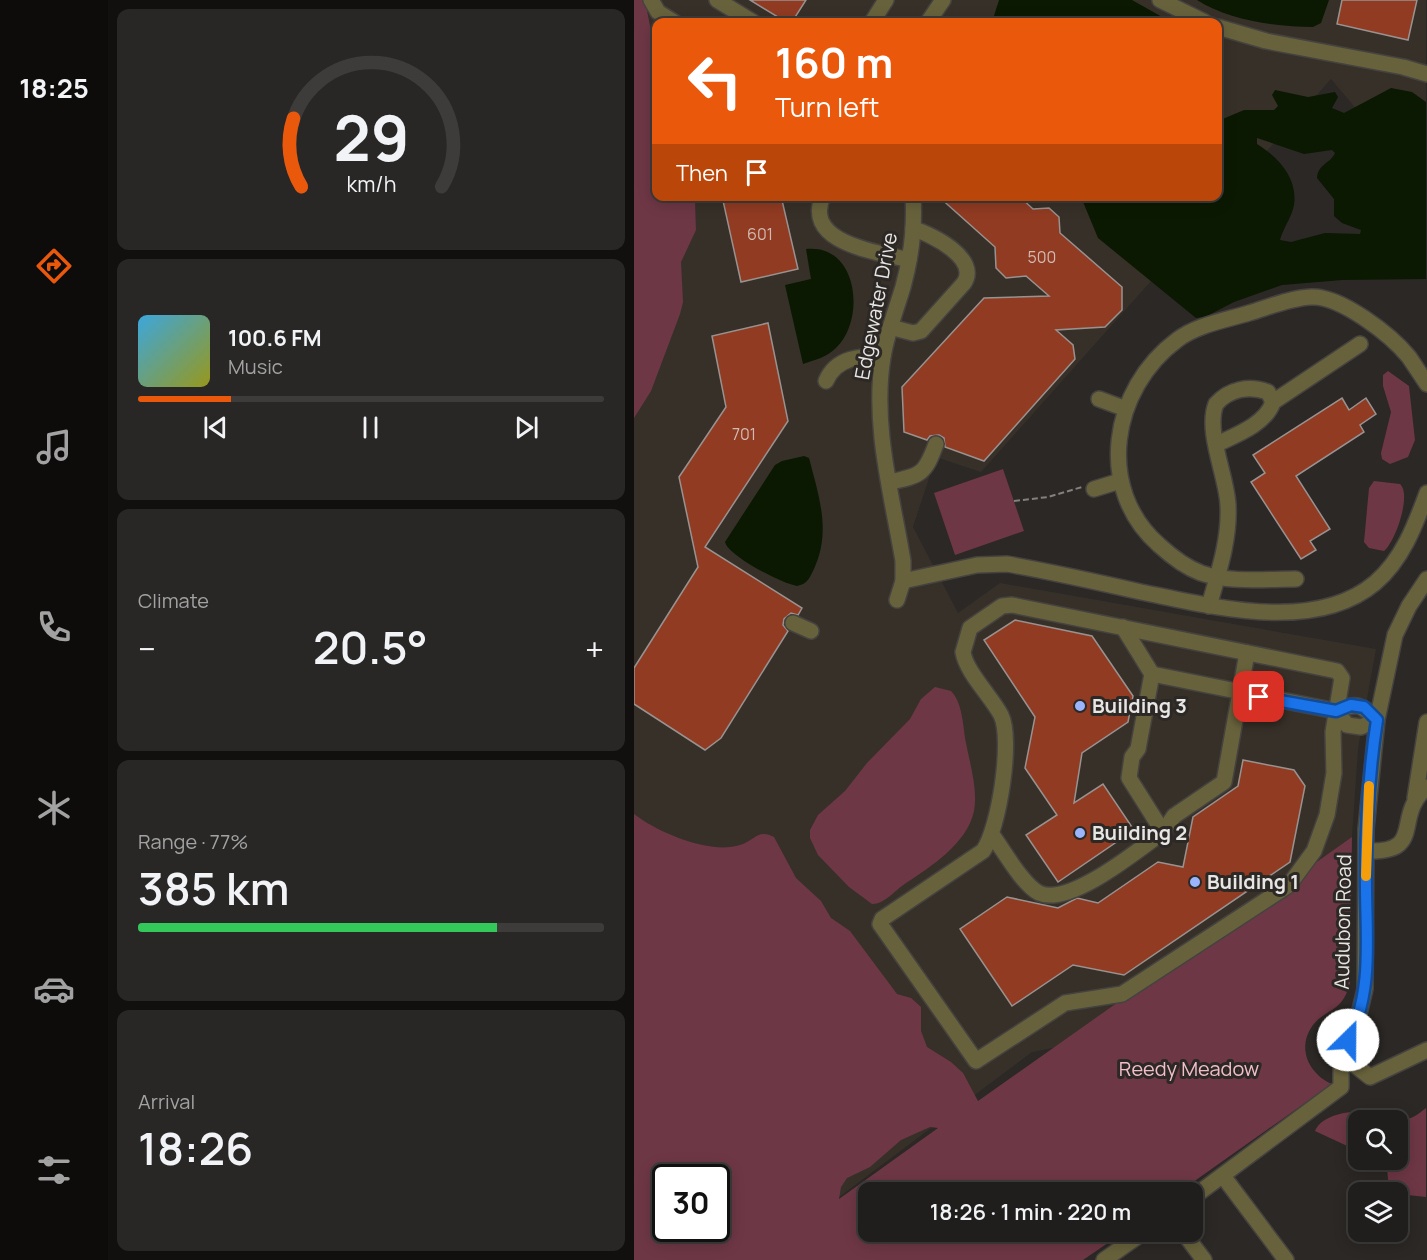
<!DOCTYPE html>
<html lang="en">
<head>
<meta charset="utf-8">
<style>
  body { margin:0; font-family:Manrope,sans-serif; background:#282725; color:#f1f3f6; height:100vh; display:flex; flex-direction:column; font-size:22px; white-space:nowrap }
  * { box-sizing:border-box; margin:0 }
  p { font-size:20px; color:#a2a2a3 }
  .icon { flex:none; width:33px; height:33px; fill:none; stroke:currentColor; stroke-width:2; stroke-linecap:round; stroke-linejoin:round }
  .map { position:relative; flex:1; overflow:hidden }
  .panel { display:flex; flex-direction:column; gap:9px; padding:9px; background:#12100f; width:526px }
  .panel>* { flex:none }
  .top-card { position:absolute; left:18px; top:18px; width:570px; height:183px; border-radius:12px; box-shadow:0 3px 15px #0003,0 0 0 2px #3d3c3b; background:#ea580c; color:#fff; overflow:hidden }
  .buttons { position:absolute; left:714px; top:1110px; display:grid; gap:12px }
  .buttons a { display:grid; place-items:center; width:60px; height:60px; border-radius:12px; background:#201e1c; box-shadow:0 3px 15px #0003,0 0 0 2px #3d3c3b; font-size:30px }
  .speed { position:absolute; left:18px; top:1164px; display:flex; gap:12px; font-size:30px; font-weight:700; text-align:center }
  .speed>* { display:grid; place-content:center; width:78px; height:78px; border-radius:50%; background:#201e1c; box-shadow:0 3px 15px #0003,0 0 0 2px #3d3c3b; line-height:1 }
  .speed .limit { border:3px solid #111; border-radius:9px; background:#fff; color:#111 }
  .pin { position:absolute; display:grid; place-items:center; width:51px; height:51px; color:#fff; margin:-26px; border-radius:12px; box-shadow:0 3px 9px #0006 }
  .me { position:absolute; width:66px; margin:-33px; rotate:23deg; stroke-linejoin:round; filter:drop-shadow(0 0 4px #0008) }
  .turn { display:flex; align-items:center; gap:21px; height:126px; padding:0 24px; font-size:27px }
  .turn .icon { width:78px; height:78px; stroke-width:2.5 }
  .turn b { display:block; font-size:42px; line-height:51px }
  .then { display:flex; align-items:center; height:57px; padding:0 24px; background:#0003; gap:12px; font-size:22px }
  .big { font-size:45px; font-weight:600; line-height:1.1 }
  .panel .tile { flex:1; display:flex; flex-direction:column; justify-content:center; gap:9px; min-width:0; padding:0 21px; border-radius:12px; background:#282725 }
  .panel .dial { align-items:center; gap:0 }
  .dial svg { height:156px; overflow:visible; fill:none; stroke:#3d3c3b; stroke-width:7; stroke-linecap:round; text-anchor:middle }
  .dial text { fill:#f1f3f6; stroke:none }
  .song { display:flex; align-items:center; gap:18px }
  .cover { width:72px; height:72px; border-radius:9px; background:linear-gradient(135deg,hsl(200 70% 55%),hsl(60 70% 35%)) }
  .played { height:6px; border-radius:3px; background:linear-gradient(90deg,#ea580c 20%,#3d3c3b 20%) }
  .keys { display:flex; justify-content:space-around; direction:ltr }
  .heat { display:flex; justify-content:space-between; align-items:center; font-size:33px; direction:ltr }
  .charge { height:9px; border-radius:4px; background:linear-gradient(90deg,#34c759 77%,#3d3c3b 0) }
  .trip { position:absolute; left:224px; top:1182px; width:345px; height:60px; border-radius:12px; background:#201e1c; box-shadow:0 3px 15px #0003,0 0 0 2px #3d3c3b; font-weight:600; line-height:60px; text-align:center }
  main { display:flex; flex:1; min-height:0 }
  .tab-bar { display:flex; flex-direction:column; width:108px; justify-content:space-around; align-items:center; background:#0d0c0b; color:#a2a2a3 }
  .tab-bar .icon { width:42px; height:42px }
  .tab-bar .selected { color:#ea580c }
  .tab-bar b { font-size:27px; color:#f1f3f6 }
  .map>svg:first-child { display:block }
  .built { fill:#373028 }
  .green { fill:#6e3746; fill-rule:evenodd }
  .water { fill:#0b1902; fill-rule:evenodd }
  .building { fill:#913b22; stroke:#989291; stroke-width:1.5 }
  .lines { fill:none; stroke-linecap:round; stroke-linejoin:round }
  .minor-casing { stroke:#454340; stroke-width:18 }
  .path { stroke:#83807d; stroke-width:2; stroke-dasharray:6 3; stroke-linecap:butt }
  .minor { stroke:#68623c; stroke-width:15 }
  .route-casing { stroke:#114b97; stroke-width:15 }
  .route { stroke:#1a73e8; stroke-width:10 }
  .slow { stroke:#f59e0b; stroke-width:10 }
  .poi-dot { fill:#9bb5fd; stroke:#2b2825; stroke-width:2 }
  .labels { text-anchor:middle; stroke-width:6; stroke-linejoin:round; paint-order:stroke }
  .number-label { font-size:16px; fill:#d2bbb4 }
  .street-label { font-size:20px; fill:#e8e6e4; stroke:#2b2825 }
  .poi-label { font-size:20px; font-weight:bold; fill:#e8e6e4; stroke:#2b2825; text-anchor:start }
  .park-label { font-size:20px; fill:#f2bec9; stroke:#2b2825 }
</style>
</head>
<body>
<main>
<nav class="tab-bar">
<b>18:25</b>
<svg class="icon selected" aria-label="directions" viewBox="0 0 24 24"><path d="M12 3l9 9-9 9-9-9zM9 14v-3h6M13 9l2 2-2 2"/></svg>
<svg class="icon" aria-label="music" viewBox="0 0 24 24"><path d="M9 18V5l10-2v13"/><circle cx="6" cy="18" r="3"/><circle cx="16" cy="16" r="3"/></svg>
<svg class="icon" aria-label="phone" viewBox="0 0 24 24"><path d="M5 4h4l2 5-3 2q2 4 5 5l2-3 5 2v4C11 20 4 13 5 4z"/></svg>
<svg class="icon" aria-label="climate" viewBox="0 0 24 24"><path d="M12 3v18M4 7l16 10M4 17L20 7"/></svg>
<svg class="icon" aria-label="car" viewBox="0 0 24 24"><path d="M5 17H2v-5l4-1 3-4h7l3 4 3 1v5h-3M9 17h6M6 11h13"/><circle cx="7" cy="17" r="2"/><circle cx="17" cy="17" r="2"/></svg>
<svg class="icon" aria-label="filters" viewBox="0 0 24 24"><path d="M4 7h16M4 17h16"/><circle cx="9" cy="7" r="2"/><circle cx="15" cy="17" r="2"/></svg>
</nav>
<section class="panel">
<div class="tile dial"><svg viewBox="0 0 100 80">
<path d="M14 69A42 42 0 1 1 86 69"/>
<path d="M14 69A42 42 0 0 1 10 34" stroke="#ea580c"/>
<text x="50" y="56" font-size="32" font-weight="700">29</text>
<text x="50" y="72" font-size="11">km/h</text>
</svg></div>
<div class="tile">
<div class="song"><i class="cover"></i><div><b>100.6 FM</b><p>Music</p></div></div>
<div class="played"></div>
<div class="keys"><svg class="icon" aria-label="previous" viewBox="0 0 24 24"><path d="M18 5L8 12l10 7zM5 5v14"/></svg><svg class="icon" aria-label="pause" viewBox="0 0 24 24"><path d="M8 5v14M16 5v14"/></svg><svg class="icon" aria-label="next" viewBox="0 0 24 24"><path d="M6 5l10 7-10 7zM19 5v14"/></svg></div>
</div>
<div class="tile"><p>Climate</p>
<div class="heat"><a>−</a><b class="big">20.5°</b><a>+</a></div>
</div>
<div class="tile"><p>Range · 77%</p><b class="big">385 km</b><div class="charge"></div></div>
<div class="tile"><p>Arrival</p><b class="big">18:26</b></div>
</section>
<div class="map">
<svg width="793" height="1260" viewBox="0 0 793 1260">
  <rect width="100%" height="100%" fill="#2b2825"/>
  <polygon class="built" points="11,0 792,0 792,192 697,79 347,472 302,457 279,527 324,613 366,583 742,649 724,749 718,837 681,910 443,1043 398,1052 164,1228 0,1038 0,310 62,230 61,197 584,196 584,22 22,22 22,56"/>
  <g class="green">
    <polygon points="0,0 11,0 22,56 22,196 61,197 62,230 47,262 49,302 46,314 17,391 0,418"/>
    <polygon points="754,371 775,386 781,440 774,457 756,464 748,459 747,453 757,412 749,386 749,375"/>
    <polygon points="369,469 390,531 321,555 300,493"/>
    <path d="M 740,481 L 766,484 C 778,495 761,542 750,551 L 735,548 L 730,542 L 735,488 Z"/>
    <path d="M 301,687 L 317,691 C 329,703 329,728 332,743 C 336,764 344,790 340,811 C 333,844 296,867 272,883 C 261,890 251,904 238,904 L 215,887 L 184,855 L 176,838 L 176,830 L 184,815 L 211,791 L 233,763 L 276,719 L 287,699 Z"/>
    <path d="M 0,814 C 23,832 76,855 106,845 C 120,841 124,828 140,837 L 162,878 L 187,901 L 197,918 L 216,931 L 263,994 L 277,998 L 287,1007 L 287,1031 L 293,1047 L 317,1062 L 329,1073 L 344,1101 L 718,837 L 716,983 C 708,1013 694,1007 679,1025 C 662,1048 675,1074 698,1084 L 545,1192 L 234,1192 L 234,1232 L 490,1232 L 449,1260 L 0,1260 ZM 296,1127 L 304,1128 L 205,1199 L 207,1187 L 213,1178 L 236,1167 L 267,1140 ZM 32,1178 L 82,1178 L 82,1228 L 32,1228 Z"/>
    <path d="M 792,1108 L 792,1197 L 764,1194 L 755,1190 L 753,1168 L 746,1160 L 764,1160 L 764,1120 L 724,1120 L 724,1151 L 681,1131 C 688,1114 719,1110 735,1112 C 749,1114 763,1122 777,1118 C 782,1116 788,1111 792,1108 Z"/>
  </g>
  <g class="water">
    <polygon points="365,0 498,0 537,22 358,22"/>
    <path d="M 563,0 L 695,0 L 687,23 L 679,27 C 642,27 594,20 563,0 Z"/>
    <path d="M 757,88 L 778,92 L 792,102 L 792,279 L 708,280 L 648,285 L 600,302 L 571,317 L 562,318 L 464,238 L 447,197 L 584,196 L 584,121 L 610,110 L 640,110 L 644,106 L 638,95 L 641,90 L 674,97 L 701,92 L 704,97 L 698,108 L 710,113 ZM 623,138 L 670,154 L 698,150 L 701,153 C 697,163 684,164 683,178 L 700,199 L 700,216 L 708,223 L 727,230 L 726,234 L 691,233 L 657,242 L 646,240 C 649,228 658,217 660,205 C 664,178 644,157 623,144 Z"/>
    <path d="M 172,249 C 223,243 233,318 202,348 C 193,357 181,360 169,364 L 151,285 L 177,279 Z"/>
    <path d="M 170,456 L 175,458 C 185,497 198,532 179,571 C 175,579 173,584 163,586 C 149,584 94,556 91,542 L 141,465 L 148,461 Z"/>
  </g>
  <g class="building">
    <polygon points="116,0 172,0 158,22 152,22"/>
    <polygon points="708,0 783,0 774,40 703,24"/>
    <polygon points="88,196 147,196 164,269 107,282"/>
    <polygon points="304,196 385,196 399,209 415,208 425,217 426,233 488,287 488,310 471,327 422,330 439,345 441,359 350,461 311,447 310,438 305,435 296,436 293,440 270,432 268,387 350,298 415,296 392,276 372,278 362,268 361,247"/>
    <polygon points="134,323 154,421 71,547 168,608 164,615 157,613 150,619 149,625 154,631 87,738 71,750 0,704 0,668 64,567 45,477 92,407 78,336"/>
    <polygon points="708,398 715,410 732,398 742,414 726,425 730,432 662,476 696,529 676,541 682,550 667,559 617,482 631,473 619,455"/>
    <polygon points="381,620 458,636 499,696 494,722 448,753 440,803 469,784 500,830 424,882 392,835 423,815 391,768 401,717 350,640"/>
    <polygon points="609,760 660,770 671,786 656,862 490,975 439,965 378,1006 326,929 373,897 424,908 443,898 464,903 524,862 549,867 559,817 604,786"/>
  </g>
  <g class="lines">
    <g class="minor-casing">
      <g id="minor">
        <polyline points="17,0 24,12 40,22"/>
        <polyline points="83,0 119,22"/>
        <polyline points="526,0 571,22"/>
        <polyline points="238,22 252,0"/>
        <polyline points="294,22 309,0"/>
        <polyline points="584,27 632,41 769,67 793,74"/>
        <path d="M 189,196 C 168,244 245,252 275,260"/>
        <path d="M 256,327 L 279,333 L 287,331 L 330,283 C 346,259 298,234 279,229"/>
        <path d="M 192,381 C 202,357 227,356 249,356"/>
        <polyline points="465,399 492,409"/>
        <path d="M 583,444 C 602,435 632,424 639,402"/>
        <path d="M 255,482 C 287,476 291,474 302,444"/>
        <polyline points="460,489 486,481"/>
        <path d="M 662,579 C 631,579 596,583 567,573 C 551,567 537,556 525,545 C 461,489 477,389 543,340 C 562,325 592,320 615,313 C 635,307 656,298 677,297 C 706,295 757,335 775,357 C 781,366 787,375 793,384"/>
        <path d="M 269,581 L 343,565 L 373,564 C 418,572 463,582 507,592 C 577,606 680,634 741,583 C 768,560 781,526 793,493"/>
        <path d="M 263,600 L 269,581 L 269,561 C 258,495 238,425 249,357 C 253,333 262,310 269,287 C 277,258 281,227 279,196"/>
        <path d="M 378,605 L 703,671 L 708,678 L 699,732 L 700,773 L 693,815 L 680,851 L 655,885 L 488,994 L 431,1003 L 342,1061 L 246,924 L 248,919 L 349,851 C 365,829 379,739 367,715 C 357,696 332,672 329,652 L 336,628 L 368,606 Z"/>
        <path d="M 575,606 C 584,574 596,539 594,505 C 593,477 571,431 582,404 C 595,389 615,385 634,392 L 639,402 L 726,344"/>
        <polyline points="159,623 177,631"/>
        <path d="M 518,674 L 702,711 C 723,702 727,704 743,720 L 727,727 L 713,725 L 702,711"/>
        <polyline points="781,798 793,722"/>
        <polyline points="529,832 540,816 590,782 613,653"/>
        <path d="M 359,836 C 370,851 389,885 405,893 C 435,907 504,850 529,832 L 495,778 L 498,757 L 504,749 L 518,674 L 489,627"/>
        <path d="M 732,851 C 793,853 758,817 793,787"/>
        <polyline points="707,1054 736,1077 793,1050"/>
        <polyline points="589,1176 652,1260"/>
        <polyline points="558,1198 707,1087 707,1054 724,1018 731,989 732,829 743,720 761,635 775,606 793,579"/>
        <polyline points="549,1232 570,1260"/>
        <polyline points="470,1260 510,1232"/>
      </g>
    </g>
    <polyline class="path" points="380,501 414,497 448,487"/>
    <use href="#minor" class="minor"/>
  </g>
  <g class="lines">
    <g class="route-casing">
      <path id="route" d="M 625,697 L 702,711 L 717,705 L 730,707 L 743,720 C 735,771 732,822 732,874 C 731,930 741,990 714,1040"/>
    </g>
    <use href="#route" class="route"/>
    <polyline class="slow" points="732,876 735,786"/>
  </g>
  <g class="poi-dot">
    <circle cx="446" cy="706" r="6"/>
    <circle cx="446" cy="833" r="6"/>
    <circle cx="561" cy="882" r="6"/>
  </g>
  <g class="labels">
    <g class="number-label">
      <text x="126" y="240">601</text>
      <text x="408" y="263">500</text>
      <text x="110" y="440">701</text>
    </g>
    <g class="street-label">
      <text transform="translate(242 306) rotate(-79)" y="7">Edgewater Drive</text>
      <text transform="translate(709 922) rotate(-89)" y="7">Audubon Road</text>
    </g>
    <g class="poi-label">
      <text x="458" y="713">Building 3</text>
      <text x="458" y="840">Building 2</text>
      <text x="573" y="889">Building 1</text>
    </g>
    <g class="park-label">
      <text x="555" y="1076">Reedy Meadow</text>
    </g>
  </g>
</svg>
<div class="buttons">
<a><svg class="icon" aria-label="search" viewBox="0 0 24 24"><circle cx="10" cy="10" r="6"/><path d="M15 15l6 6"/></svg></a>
<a><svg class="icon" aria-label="layers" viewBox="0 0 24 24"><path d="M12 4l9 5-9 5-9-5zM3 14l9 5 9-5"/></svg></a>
</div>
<div class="speed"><div class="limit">30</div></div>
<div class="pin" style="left:625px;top:697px;background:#d93025"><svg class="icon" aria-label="arrive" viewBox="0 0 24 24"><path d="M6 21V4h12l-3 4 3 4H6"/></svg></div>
<svg class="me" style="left:714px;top:1040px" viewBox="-20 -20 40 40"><circle r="19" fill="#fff"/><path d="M0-13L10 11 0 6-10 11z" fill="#1a73e8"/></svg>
<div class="trip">18:26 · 1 min · 220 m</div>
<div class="top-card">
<div class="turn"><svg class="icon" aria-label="left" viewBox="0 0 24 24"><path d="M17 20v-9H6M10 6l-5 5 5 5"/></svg><div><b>160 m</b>Turn left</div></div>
<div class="then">Then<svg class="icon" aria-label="arrive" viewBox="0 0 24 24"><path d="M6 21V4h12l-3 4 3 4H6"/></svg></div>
</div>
</div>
</main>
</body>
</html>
